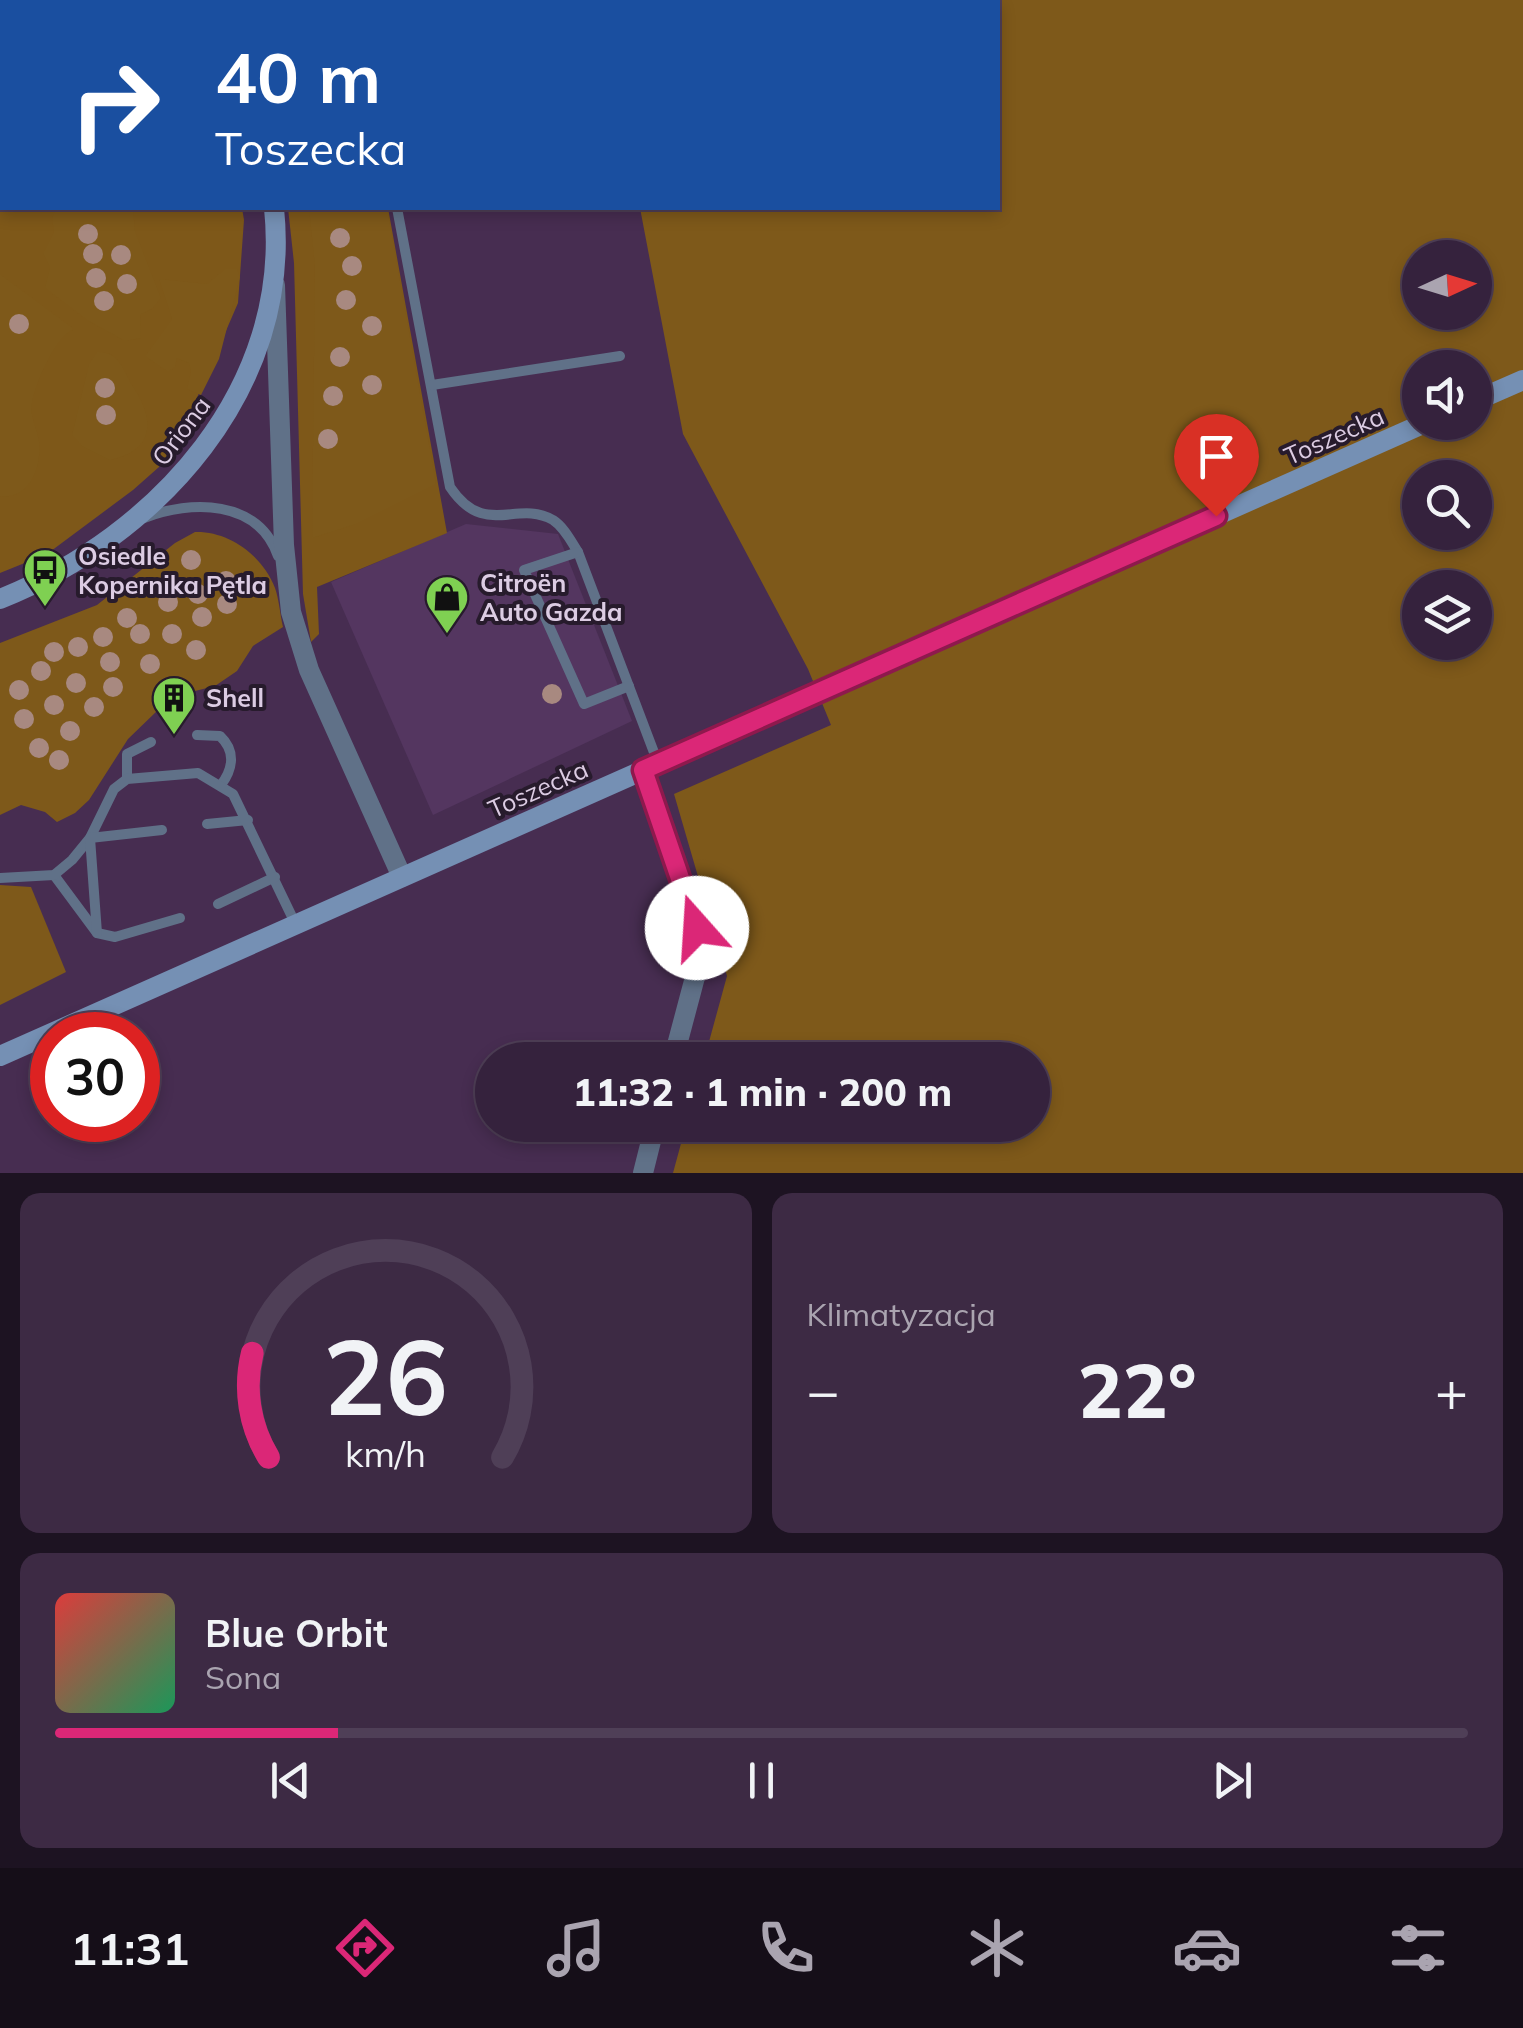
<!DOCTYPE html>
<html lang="pl">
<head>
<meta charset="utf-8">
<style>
  body { margin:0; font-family:Mulish,sans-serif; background:#3d2a44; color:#f1f3f6; height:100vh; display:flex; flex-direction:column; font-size:38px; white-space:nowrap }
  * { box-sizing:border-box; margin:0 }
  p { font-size:32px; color:#aaa4b0 }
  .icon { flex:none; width:55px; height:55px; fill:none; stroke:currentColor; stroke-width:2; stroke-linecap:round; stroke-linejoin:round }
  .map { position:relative; height:1173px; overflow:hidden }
  .side { display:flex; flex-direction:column; gap:20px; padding:20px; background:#1d1322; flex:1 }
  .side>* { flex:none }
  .hud { position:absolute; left:0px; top:0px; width:1000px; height:210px; box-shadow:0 5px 15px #0003,0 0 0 2px #4f3f57; background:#1a4fa0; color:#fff; overflow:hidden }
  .needle { width:65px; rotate:86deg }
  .controls { position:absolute; left:1402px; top:240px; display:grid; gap:20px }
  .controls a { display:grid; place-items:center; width:90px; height:90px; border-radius:50%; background:#35223d; box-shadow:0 5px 15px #0003,0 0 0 2px #4f3f57; font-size:50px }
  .speed { position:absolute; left:30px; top:1012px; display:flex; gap:20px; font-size:50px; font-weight:700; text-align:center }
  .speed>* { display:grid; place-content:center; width:130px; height:130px; border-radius:50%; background:#35223d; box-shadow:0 5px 15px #0003,0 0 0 2px #4f3f57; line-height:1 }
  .speed .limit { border:15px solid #d22; background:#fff; color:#111 }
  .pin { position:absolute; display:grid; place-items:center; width:85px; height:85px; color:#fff; margin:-102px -42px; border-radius:50% 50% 50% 0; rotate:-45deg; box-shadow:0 0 10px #0007 }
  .pin .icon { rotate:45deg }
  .me { position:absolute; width:110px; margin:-55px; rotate:341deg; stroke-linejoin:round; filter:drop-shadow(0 0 8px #0008) }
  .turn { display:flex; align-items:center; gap:35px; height:210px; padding:0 50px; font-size:45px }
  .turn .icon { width:130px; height:130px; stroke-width:2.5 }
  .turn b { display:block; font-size:70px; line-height:85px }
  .big { font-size:75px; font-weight:800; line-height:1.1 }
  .side .tile { flex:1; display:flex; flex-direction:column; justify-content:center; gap:15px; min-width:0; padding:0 35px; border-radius:20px; background:#3d2a44 }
  .side .dial { align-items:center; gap:0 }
  .dial svg { height:260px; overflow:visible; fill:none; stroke:#4f3f57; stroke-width:7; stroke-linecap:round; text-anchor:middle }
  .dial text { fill:#f1f3f6; stroke:none }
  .song { display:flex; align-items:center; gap:30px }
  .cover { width:120px; height:120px; border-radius:15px; background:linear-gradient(135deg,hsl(0 70% 55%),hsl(150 70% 35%)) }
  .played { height:10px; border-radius:5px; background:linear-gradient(90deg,#db2777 20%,#4f3f57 20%) }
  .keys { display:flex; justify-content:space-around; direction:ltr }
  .heat { display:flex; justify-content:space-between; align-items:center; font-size:55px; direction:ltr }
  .side .tiles { flex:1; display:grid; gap:20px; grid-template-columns:1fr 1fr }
  .tile:last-child { grid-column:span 2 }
  .trip { position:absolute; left:475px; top:1042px; width:575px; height:100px; border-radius:50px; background:#35223d; box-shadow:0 5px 15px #0003,0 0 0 2px #4f3f57; font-weight:800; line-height:100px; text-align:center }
  .tab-bar { display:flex; height:160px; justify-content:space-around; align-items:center; background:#150e18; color:#aaa4b0 }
  .tab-bar .icon { width:70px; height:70px }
  .tab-bar .current { color:#db2777 }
  .tab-bar b { font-size:45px; color:#f1f3f6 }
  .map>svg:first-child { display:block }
  .built { fill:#543660 }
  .green { fill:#7e5819 }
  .forest { fill:#7e591a; fill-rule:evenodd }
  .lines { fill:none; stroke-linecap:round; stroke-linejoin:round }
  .lane { stroke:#607188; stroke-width:10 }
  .street { stroke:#607188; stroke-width:20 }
  .secondary { stroke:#7590b4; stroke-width:20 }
  .tree { fill:#a88980 }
  .route-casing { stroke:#8e194d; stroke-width:25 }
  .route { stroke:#db2777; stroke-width:18 }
  .labels { text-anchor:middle; stroke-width:8; stroke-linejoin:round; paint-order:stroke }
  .street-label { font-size:25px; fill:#dccce3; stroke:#271b2c }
  .poi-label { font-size:25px; font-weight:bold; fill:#dccce3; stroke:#271b2c; text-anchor:start }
</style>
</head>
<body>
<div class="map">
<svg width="1523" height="1173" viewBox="0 0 1523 1173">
  <rect width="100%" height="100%" fill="#472d51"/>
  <polygon class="built" points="466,524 558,534 632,721 433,815 331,582"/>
  <g class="green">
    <polygon points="0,0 193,2 2,2 2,208 242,208 244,220 238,303 177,444 159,467 133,490 47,554 0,573"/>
    <polygon points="288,208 388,208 447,533 317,587 319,634 311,642 303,594 294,263"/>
  </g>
  <g class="forest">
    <path d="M 601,0 L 1523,0 L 1523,1173 L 673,1173 L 686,1125 L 1032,1125 L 1032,1060 L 704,1060 L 727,976 L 674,794 L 831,725 L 808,669 L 683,434 L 640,208 L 998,208 L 998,2 ZM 1420,258 L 1475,258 L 1475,312 L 1420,312 ZM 1420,368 L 1475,368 L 1475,422 L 1420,422 ZM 1420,478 L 1475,478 L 1475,532 L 1420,532 ZM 1420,588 L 1475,588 L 1475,642 L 1420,642 Z"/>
    <polygon points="56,208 133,208 135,231 161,298 153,308 140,315 141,338 125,341 87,320 45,288 50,268 43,253 54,232 52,218"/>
    <polygon points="309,208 387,208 436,484 356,524 312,538 315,267"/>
    <polygon points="225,269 237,269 240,277 219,359 201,395 187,389 191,371 189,363 177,358 175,367 168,372 145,356 172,319 159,279 207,284"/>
    <path d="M 0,274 L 74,329 C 55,337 36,382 32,403 C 29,415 38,430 39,442 C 42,468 29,500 0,496 Z"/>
    <path d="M 97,352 C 121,351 124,373 134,388 C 156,422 153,451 110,460 L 82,446 L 72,435 L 89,364 Z"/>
    <path d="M 195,532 C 229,531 262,555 275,588 C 279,599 280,614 283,627 L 253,646 L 237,671 L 215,686 L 187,693 L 157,711 L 128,739 L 89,800 L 75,813 L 57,822 L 45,812 L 21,805 L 0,815 L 0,643 L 97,605 L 175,543 Z"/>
    <polygon points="0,885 31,887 66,972 0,1005"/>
  </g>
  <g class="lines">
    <g class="lane">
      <polyline points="361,0 362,2"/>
      <path d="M 397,208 L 450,487 C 485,539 516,499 553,520 C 564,527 571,541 578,552 L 658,763"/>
      <polyline points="432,385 620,356"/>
      <path d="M 144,518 C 191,500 258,499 278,556"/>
      <polyline points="578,552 524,570 584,704 629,686"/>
      <path d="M 197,735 L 220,736 C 236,751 233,769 221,785"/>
      <polyline points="127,779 127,754 151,742"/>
      <polyline points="207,824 248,820"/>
      <polyline points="54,875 97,933 115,937 180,918"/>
      <polyline points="0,878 54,875 72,860 90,838 114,789 127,779 198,773 233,794 296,925"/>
      <polyline points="218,904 275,877"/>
      <polyline points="97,933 90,838 162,830"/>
    </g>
    <g class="street">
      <polyline points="0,127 2,126"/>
      <polyline points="275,285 284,545 291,612 309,670 402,877"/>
      <polyline points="643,770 703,947 673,1060"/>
      <polyline points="643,1173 655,1125"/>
    </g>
    <g class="secondary">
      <polyline points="243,0 243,2"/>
      <polyline points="1475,401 1523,380"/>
      <path d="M 0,599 C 158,536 293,387 274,208"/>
      <polyline points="0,1056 1427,422"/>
    </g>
  </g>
  <g class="tree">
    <circle cx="88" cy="234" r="10"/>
    <circle cx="340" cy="238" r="10"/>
    <circle cx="93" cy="254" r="10"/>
    <circle cx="121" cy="255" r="10"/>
    <circle cx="352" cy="266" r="10"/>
    <circle cx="96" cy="278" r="10"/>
    <circle cx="127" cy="284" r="10"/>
    <circle cx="346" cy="300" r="10"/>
    <circle cx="104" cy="301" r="10"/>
    <circle cx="19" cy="324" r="10"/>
    <circle cx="372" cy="326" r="10"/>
    <circle cx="340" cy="357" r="10"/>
    <circle cx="372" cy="385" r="10"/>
    <circle cx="105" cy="388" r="10"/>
    <circle cx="333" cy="396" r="10"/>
    <circle cx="106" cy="415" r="10"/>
    <circle cx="328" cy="439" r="10"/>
    <circle cx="191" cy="560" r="10"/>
    <circle cx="226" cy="581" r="10"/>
    <circle cx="198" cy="594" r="10"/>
    <circle cx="168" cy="602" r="10"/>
    <circle cx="227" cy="604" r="10"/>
    <circle cx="202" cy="617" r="10"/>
    <circle cx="127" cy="618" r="10"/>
    <circle cx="140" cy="634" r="10"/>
    <circle cx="172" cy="634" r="10"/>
    <circle cx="103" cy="637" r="10"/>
    <circle cx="78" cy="647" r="10"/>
    <circle cx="196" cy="650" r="10"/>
    <circle cx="54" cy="652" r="10"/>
    <circle cx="110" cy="662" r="10"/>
    <circle cx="150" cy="664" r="10"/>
    <circle cx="41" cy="671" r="10"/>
    <circle cx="76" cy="683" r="10"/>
    <circle cx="113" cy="687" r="10"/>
    <circle cx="19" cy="690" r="10"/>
    <circle cx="552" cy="694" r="10"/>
    <circle cx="54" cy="705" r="10"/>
    <circle cx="94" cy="707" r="10"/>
    <circle cx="24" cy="719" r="10"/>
    <circle cx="70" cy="731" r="10"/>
    <circle cx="39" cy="748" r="10"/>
    <circle cx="59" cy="760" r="10"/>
  </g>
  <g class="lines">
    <g class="route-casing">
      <polyline id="route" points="697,928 643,770 1216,516"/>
    </g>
    <use href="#route" class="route"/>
  </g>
  <defs>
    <g id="bus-pin" transform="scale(2.25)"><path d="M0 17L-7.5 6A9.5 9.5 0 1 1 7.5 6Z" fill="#7fd052" stroke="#271b2c"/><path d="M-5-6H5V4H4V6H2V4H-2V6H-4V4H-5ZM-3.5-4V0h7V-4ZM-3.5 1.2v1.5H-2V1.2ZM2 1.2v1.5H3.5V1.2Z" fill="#111"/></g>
    <g id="shop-pin" transform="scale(2.25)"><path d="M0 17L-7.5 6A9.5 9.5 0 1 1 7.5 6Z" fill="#7fd052" stroke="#271b2c"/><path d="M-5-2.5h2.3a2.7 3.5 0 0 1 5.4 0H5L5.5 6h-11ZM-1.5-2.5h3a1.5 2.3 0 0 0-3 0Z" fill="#111"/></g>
    <g id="building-pin" transform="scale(2.25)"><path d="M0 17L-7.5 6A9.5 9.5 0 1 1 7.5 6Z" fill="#7fd052" stroke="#271b2c"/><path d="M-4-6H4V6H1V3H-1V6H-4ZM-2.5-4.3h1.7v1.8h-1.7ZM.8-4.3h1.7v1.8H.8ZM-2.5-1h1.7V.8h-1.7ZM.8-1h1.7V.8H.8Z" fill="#111"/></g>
  </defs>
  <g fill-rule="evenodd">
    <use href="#bus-pin" x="45" y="570"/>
    <use href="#shop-pin" x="447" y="597"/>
    <use href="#building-pin" x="174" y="698"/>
  </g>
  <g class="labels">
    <g class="street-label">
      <text transform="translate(181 431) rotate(-53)" y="9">Oriona</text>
      <text transform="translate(1334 436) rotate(-24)" y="9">Toszecka</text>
      <text transform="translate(538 789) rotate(-24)" y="9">Toszecka</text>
    </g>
    <g class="poi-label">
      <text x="78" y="565">Osiedle<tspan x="78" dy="29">Kopernika Pętla</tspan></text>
      <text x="480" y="592">Citroën<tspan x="480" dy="29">Auto Gazda</tspan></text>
      <text x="206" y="707">Shell</text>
    </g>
  </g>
</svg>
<div class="controls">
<a><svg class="needle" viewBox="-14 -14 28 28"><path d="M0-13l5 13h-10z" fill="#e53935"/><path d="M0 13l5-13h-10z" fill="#aaa4b0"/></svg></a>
<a><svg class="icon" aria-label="sound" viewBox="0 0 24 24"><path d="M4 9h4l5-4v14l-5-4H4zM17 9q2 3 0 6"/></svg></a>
<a><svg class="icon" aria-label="search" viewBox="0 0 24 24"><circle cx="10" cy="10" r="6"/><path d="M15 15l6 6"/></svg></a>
<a><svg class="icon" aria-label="layers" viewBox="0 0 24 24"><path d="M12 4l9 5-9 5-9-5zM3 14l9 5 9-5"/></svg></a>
</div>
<div class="speed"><div class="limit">30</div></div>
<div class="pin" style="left:1216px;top:516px;background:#d93025"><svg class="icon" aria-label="arrive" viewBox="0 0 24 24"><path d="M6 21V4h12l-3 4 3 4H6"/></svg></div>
<svg class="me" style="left:697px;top:928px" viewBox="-20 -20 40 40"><circle r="19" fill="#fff"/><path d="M0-13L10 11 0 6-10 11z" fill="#db2777"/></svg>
<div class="trip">11:32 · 1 min · 200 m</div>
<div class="hud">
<div class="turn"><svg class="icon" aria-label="right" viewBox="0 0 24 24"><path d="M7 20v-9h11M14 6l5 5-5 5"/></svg><div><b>40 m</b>Toszecka</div></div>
</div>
</div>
<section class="side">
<div class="tiles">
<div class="tile dial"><svg viewBox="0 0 100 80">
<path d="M14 69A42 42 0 1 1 86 69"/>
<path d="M14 69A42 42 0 0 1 9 37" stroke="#db2777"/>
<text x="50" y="56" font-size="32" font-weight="700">26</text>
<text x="50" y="72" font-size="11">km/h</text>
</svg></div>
<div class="tile"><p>Klimatyzacja</p>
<div class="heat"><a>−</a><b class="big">22°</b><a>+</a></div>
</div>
<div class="tile">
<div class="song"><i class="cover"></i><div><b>Blue Orbit</b><p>Sona</p></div></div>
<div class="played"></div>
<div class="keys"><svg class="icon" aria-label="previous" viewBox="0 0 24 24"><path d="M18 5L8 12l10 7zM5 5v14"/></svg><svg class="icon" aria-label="pause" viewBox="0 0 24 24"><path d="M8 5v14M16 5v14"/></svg><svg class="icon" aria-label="next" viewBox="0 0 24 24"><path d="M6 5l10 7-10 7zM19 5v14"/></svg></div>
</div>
</div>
</section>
<nav class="tab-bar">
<b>11:31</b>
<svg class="icon current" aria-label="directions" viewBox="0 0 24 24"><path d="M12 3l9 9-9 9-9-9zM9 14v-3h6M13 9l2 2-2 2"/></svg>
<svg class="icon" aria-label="music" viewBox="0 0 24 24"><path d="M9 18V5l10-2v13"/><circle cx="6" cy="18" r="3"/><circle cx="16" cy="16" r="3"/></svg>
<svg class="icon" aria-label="phone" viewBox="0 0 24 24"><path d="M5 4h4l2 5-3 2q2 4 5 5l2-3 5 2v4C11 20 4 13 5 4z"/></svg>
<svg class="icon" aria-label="climate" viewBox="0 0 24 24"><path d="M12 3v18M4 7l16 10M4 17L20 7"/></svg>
<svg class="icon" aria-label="car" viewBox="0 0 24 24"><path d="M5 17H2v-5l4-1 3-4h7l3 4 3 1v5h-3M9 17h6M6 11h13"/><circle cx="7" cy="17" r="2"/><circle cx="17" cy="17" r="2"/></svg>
<svg class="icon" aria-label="filters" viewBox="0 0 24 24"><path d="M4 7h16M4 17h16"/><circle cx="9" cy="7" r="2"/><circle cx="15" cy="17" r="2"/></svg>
</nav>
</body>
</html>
